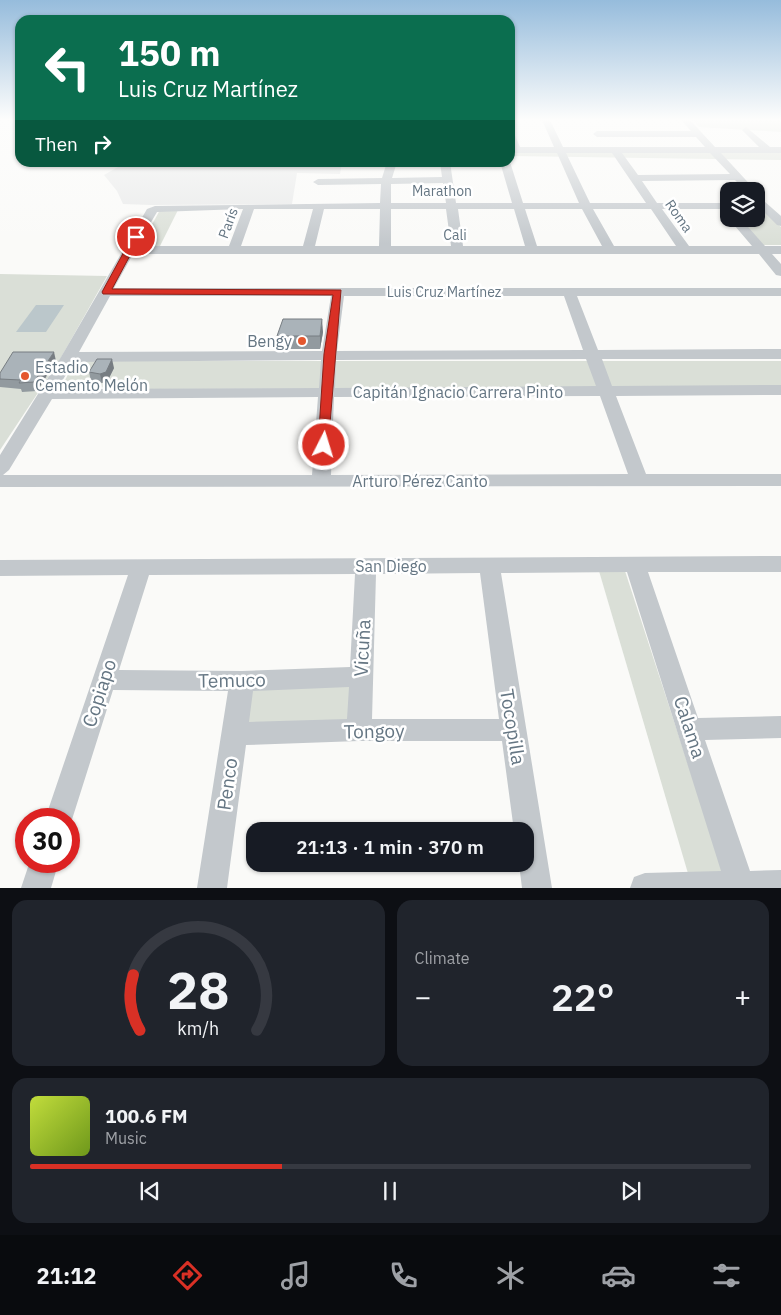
<!DOCTYPE html>
<html lang="en">
<head>
<meta charset="utf-8">
<style>
  body { margin:0; font-family:"IBM Plex Sans",sans-serif; background:#20242c; color:#f1f3f6; height:100vh; display:flex; flex-direction:column; font-size:19px; white-space:nowrap }
  * { box-sizing:border-box; margin:0 }
  p { font-size:16px; color:#9ea1a6 }
  .icon { flex:none; width:28px; height:28px; fill:none; stroke:currentColor; stroke-width:2; stroke-linecap:round; stroke-linejoin:round }
  .map { position:relative; height:888px; overflow:hidden }
  .sheet { display:flex; flex-direction:column; gap:12px; padding:12px; background:#0d0f14; flex:1 }
  .sheet>* { flex:none }
  .top-card { position:absolute; left:15px; top:15px; width:500px; height:152px; border-radius:15px; box-shadow:0 1px 4px #0004; background:#0b6e4f; color:#fff; overflow:hidden }
  .controls { position:absolute; left:720px; top:182px; display:grid; gap:10px }
  .controls a { display:grid; place-items:center; width:45px; height:45px; border-radius:10px; background:#171b24; box-shadow:0 1px 4px #0004; font-size:25px }
  .speed { position:absolute; left:15px; top:808px; display:flex; gap:10px; font-size:25px; font-weight:700; text-align:center }
  .speed>* { display:grid; place-content:center; width:65px; height:65px; border-radius:50%; background:#171b24; box-shadow:0 1px 4px #0004; line-height:1 }
  .speed .limit { border:8px solid #d22; background:#fff; color:#111 }
  .pin { position:absolute; display:grid; place-items:center; width:42px; height:42px; color:#fff; margin:-21px; border:2px solid #fff; border-radius:50%; box-shadow:0 1px 5px #0007 }
  .me { position:absolute; width:55px; margin:-28px; rotate:5deg; stroke-linejoin:round; filter:drop-shadow(0 0 4px #0008) }
  .turn { display:flex; align-items:center; gap:18px; height:105px; padding:0 20px; font-size:22px }
  .turn .icon { width:65px; height:65px; stroke-width:2.5 }
  .turn b { display:block; font-size:35px; line-height:42px }
  .then { display:flex; align-items:center; height:48px; padding:0 20px; background:#0003; gap:10px; font-size:19px }
  .big { font-size:38px; font-weight:600; line-height:1.1 }
  .sheet .tile { flex:1; display:flex; flex-direction:column; justify-content:center; gap:8px; min-width:0; padding:0 18px; border-radius:15px; background:#20242c }
  .sheet .dial { align-items:center; gap:0 }
  .dial svg { height:130px; overflow:visible; fill:none; stroke:#363941; stroke-width:7; stroke-linecap:round; text-anchor:middle }
  .dial text { fill:#f1f3f6; stroke:none }
  .song { display:flex; align-items:center; gap:15px }
  .cover { width:60px; height:60px; border-radius:8px; background:linear-gradient(135deg,hsl(70 70% 55%),hsl(80 70% 35%)) }
  .played { height:5px; border-radius:2px; background:linear-gradient(90deg,#d93025 35%,#363941 35%) }
  .keys { display:flex; justify-content:space-around; direction:ltr }
  .heat { display:flex; justify-content:space-between; align-items:center; font-size:28px; direction:ltr }
  .sheet .tiles { flex:1; display:grid; gap:12px; grid-template-columns:1fr 1fr }
  .tile:last-child { grid-column:span 2 }
  .trip { position:absolute; left:246px; top:822px; width:288px; height:50px; border-radius:15px; background:#171b24; box-shadow:0 1px 4px #0004; font-weight:600; line-height:50px; text-align:center }
  .tabs { display:flex; height:80px; justify-content:space-around; align-items:center; background:#090b0e; color:#9ea1a6 }
  .tabs .icon { width:35px; height:35px }
  .tabs .active { color:#d93025 }
  .tabs b { font-size:22px; color:#f1f3f6 }
  .map>svg:first-child { display:block }
  .built { fill:#e8e9e9 }
  .green { fill:#dadfd7 }
  .water { fill:#bbc7cb }
  .lines { fill:none; stroke-linecap:round; stroke-linejoin:round }
  .minor { fill:#c3c8cc; fill-rule:evenodd }
  .wall { fill:#929a9f }
  .shaded-wall { fill:#777d82 }
  .building { fill:#aab3b9; stroke:#777d82 }
  .route { fill:#d93025; stroke:#8d1f18 }
  .poi-dot { fill:#e4572e; stroke:#fff; stroke-width:2 }
  .labels { text-anchor:middle; stroke-width:5; stroke-linejoin:round; paint-order:stroke }
  .far-street-label { font-size:14px; fill:#657683; stroke:#fff }
  .poi-label { font-size:16px; fill:#657683; stroke:#fff; text-anchor:end }
  .street-label { font-size:16px; fill:#657683; stroke:#fff }
  .near-street-label { font-size:19px; fill:#657683; stroke:#fff }
</style>
</head>
<body>
<div class="map">
<svg width="781" height="888" viewBox="0 0 781 888">
  <rect width="100%" height="100%" fill="#fafaf8"/>
  <polygon class="built" points="125,163 369,163 342,163 340,174 297,173 292,204 151,205 123,204 117,191 104,175"/>
  <g class="green">
    <polygon points="693,120 781,121 781,132 699,127"/>
    <polygon points="510,152 781,152 781,160 510,156"/>
    <polygon points="756,208 762,208 781,227 781,245 762,245 741,219 756,219"/>
    <polygon points="160,210 178,210 159,248 139,248"/>
    <polygon points="0,274 107,276 59,361 0,450"/>
    <polygon points="80,361 781,361 781,387 151,389 62,386 74,363"/>
    <polygon points="599,571 625,571 728,887 692,887"/>
    <polygon points="353,686 352,724 247,727 252,689"/>
  </g>
  <polygon class="water" points="36,305 64,305 46,332 16,332"/>
  <g class="lines">
    <g class="minor">
      <path d="M 542,120 L 550,120 L 563,147 L 705,147 L 696,137 L 597,137 L 593,134 L 597,131 L 691,131 L 681,120 L 690,120 L 715,147 L 759,147 L 742,130 L 746,127 L 770,147 L 781,147 L 781,153 L 721,153 L 756,191 L 745,191 L 735,180 L 642,181 L 657,203 L 729,203 L 729,209 L 662,209 L 689,246 L 752,246 L 729,219 L 741,219 L 765,246 L 781,246 L 781,254 L 772,254 L 781,264 L 781,276 L 776,275 L 759,254 L 133,254 L 114,288 L 781,288 L 781,296 L 577,296 L 598,350 L 781,349 L 781,359 L 602,359 L 612,386 L 781,385 L 781,395 L 616,396 L 646,474 L 781,474 L 781,486 L 0,487 L 0,455 L 61,357 L 147,209 L 155,206 L 380,203 L 381,184 L 318,185 L 313,182 L 318,179 L 382,178 L 387,162 L 397,162 L 392,178 L 442,177 L 440,162 L 450,162 L 456,203 L 512,203 L 500,162 L 510,162 L 523,203 L 579,203 L 557,153 L 510,153 L 510,130 L 514,133 L 520,147 L 554,147 ZM 566,153 L 612,153 L 646,203 L 590,203 ZM 622,153 L 710,153 L 730,174 L 638,175 ZM 443,183 L 446,203 L 391,203 L 391,184 ZM 243,209 L 229,246 L 137,246 L 157,212 ZM 254,209 L 313,209 L 303,246 L 241,246 ZM 324,209 L 380,209 L 379,246 L 315,246 ZM 391,209 L 446,209 L 451,246 L 391,246 ZM 458,209 L 514,209 L 525,246 L 463,246 ZM 525,209 L 582,209 L 602,246 L 537,246 ZM 593,209 L 651,209 L 676,246 L 614,246 ZM 110,296 L 331,296 L 322,351 L 79,352 ZM 344,296 L 564,296 L 583,350 L 337,351 ZM 586,359 L 596,386 L 335,388 L 336,360 ZM 321,360 L 319,388 L 57,389 L 74,362 ZM 600,396 L 628,474 L 331,475 L 334,397 ZM 318,397 L 312,475 L 3,475 L 9,470 L 52,399 Z"/>
      <polygon points="756,194 781,216 781,226 777,225 756,204"/>
      <path d="M 781,556 L 781,572 L 648,572 L 698,718 L 781,716 L 781,738 L 705,740 L 750,871 L 781,870 L 781,888 L 630,888 L 634,877 L 645,873 L 721,871 L 627,572 L 501,573 L 552,888 L 522,888 L 519,864 L 525,864 L 525,831 L 514,831 L 502,741 L 359,741 L 246,745 L 227,888 L 197,888 L 228,691 L 113,690 L 69,829 L 69,819 L 45,819 L 128,575 L 0,576 L 0,560 ZM 480,573 L 499,719 L 372,719 L 376,574 ZM 355,574 L 350,667 L 242,671 L 119,670 L 149,575 ZM 349,687 L 347,719 L 249,722 L 253,691 Z"/>
      <polygon points="30,861 59,861 51,888 21,888"/>
    </g>
  </g>
  <g class="wall">
    <polygon points="323,332 320,349 279,349 277,336"/>
    <polygon points="56,361 37,391 22,392 21,389 0,387 0,373"/>
    <polygon points="114,368 108,380 102,383 91,381 89,372"/>
  </g>
  <g class="shaded-wall">
    <polygon points="322,319 323,332 320,349 320,336"/>
    <polygon points="54,352 56,361 37,391 34,382"/>
    <polygon points="112,359 114,368 108,380 102,383 100,374"/>
  </g>
  <g class="building">
    <polygon points="283,319 322,319 320,336 277,336"/>
    <polygon points="13,352 54,352 34,382 19,383 21,380 0,379 0,373"/>
    <polygon points="97,359 112,359 106,372 100,374 89,372"/>
  </g>
  <linearGradient id="sky" x2="0" y2="1"><stop stop-color="#96bcdc"/><stop offset="0.49" stop-color="#fdfdfc"/><stop offset="1" stop-color="#fdfdfc" stop-opacity="0"/></linearGradient>
  <rect width="781" height="244" fill="url(#sky)"/>
  <polygon class="route" points="136,235 140,237 112,289 341,290 328,448 324,449 318,445 324,354 333,295 103,294 102,292 132,237"/>
  <g class="poi-dot">
    <circle cx="302" cy="341" r="5"/>
    <circle cx="25" cy="376" r="5"/>
  </g>
  <g class="labels">
    <g class="far-street-label">
      <text x="442" y="196">Marathon</text>
      <text transform="translate(679 216) rotate(55)" y="5">Roma</text>
      <text transform="translate(228 223) rotate(-70)" y="5">París</text>
      <text x="455" y="240">Cali</text>
      <text x="444" y="297">Luis Cruz Martínez</text>
    </g>
    <g class="poi-label">
      <text x="292" y="347">Bengy</text>
      <text x="35" y="373" text-anchor="start">Estadio<tspan x="35" dy="18">Cemento Melón</tspan></text>
    </g>
    <g class="street-label">
      <text x="458" y="398">Capitán Ignacio Carrera Pinto</text>
      <text x="420" y="487">Arturo Pérez Canto</text>
      <text x="391" y="572">San Diego</text>
    </g>
    <g class="near-street-label">
      <text transform="translate(362 648) rotate(-87)" y="7">Vicuña</text>
      <text transform="translate(232 680) rotate(-1)" y="7">Temuco</text>
      <text transform="translate(99 693) rotate(-72)" y="7">Copiapo</text>
      <text transform="translate(513 727) rotate(81)" y="7">Tocopilla</text>
      <text transform="translate(690 727) rotate(72)" y="7">Calama</text>
      <text transform="translate(374 731) rotate(-1)" y="7">Tongoy</text>
      <text transform="translate(227 784) rotate(-82)" y="7">Penco</text>
    </g>
  </g>
</svg>
<div class="controls">
<a><svg class="icon" aria-label="layers" viewBox="0 0 24 24"><path d="M12 4l9 5-9 5-9-5zM3 14l9 5 9-5"/></svg></a>
</div>
<div class="speed"><div class="limit">30</div></div>
<div class="pin" style="left:136px;top:237px;background:#d93025"><svg class="icon" aria-label="arrive" viewBox="0 0 24 24"><path d="M6 21V4h12l-3 4 3 4H6"/></svg></div>
<svg class="me" style="left:324px;top:445px" viewBox="-20 -20 40 40"><circle r="17" fill="#d93025" stroke="#fff" stroke-width="3"/><path d="M0-11L8 9 0 5-8 9z" fill="#fff"/></svg>
<div class="trip">21:13 · 1 min · 370 m</div>
<div class="top-card">
<div class="turn"><svg class="icon" aria-label="left" viewBox="0 0 24 24"><path d="M17 20v-9H6M10 6l-5 5 5 5"/></svg><div><b>150 m</b>Luis Cruz Martínez</div></div>
<div class="then">Then<svg class="icon" aria-label="right" viewBox="0 0 24 24"><path d="M7 20v-9h11M14 6l5 5-5 5"/></svg></div>
</div>
</div>
<section class="sheet">
<div class="tiles">
<div class="tile dial"><svg viewBox="0 0 100 80">
<path d="M14 69A42 42 0 1 1 86 69"/>
<path d="M14 69A42 42 0 0 1 10 35" stroke="#d93025"/>
<text x="50" y="56" font-size="32" font-weight="700">28</text>
<text x="50" y="72" font-size="11">km/h</text>
</svg></div>
<div class="tile"><p>Climate</p>
<div class="heat"><a>−</a><b class="big">22°</b><a>+</a></div>
</div>
<div class="tile">
<div class="song"><i class="cover"></i><div><b>100.6 FM</b><p>Music</p></div></div>
<div class="played"></div>
<div class="keys"><svg class="icon" aria-label="previous" viewBox="0 0 24 24"><path d="M18 5L8 12l10 7zM5 5v14"/></svg><svg class="icon" aria-label="pause" viewBox="0 0 24 24"><path d="M8 5v14M16 5v14"/></svg><svg class="icon" aria-label="next" viewBox="0 0 24 24"><path d="M6 5l10 7-10 7zM19 5v14"/></svg></div>
</div>
</div>
</section>
<nav class="tabs">
<b>21:12</b>
<svg class="icon active" aria-label="directions" viewBox="0 0 24 24"><path d="M12 3l9 9-9 9-9-9zM9 14v-3h6M13 9l2 2-2 2"/></svg>
<svg class="icon" aria-label="music" viewBox="0 0 24 24"><path d="M9 18V5l10-2v13"/><circle cx="6" cy="18" r="3"/><circle cx="16" cy="16" r="3"/></svg>
<svg class="icon" aria-label="phone" viewBox="0 0 24 24"><path d="M5 4h4l2 5-3 2q2 4 5 5l2-3 5 2v4C11 20 4 13 5 4z"/></svg>
<svg class="icon" aria-label="climate" viewBox="0 0 24 24"><path d="M12 3v18M4 7l16 10M4 17L20 7"/></svg>
<svg class="icon" aria-label="car" viewBox="0 0 24 24"><path d="M5 17H2v-5l4-1 3-4h7l3 4 3 1v5h-3M9 17h6M6 11h13"/><circle cx="7" cy="17" r="2"/><circle cx="17" cy="17" r="2"/></svg>
<svg class="icon" aria-label="filters" viewBox="0 0 24 24"><path d="M4 7h16M4 17h16"/><circle cx="9" cy="7" r="2"/><circle cx="15" cy="17" r="2"/></svg>
</nav>
</body>
</html>
